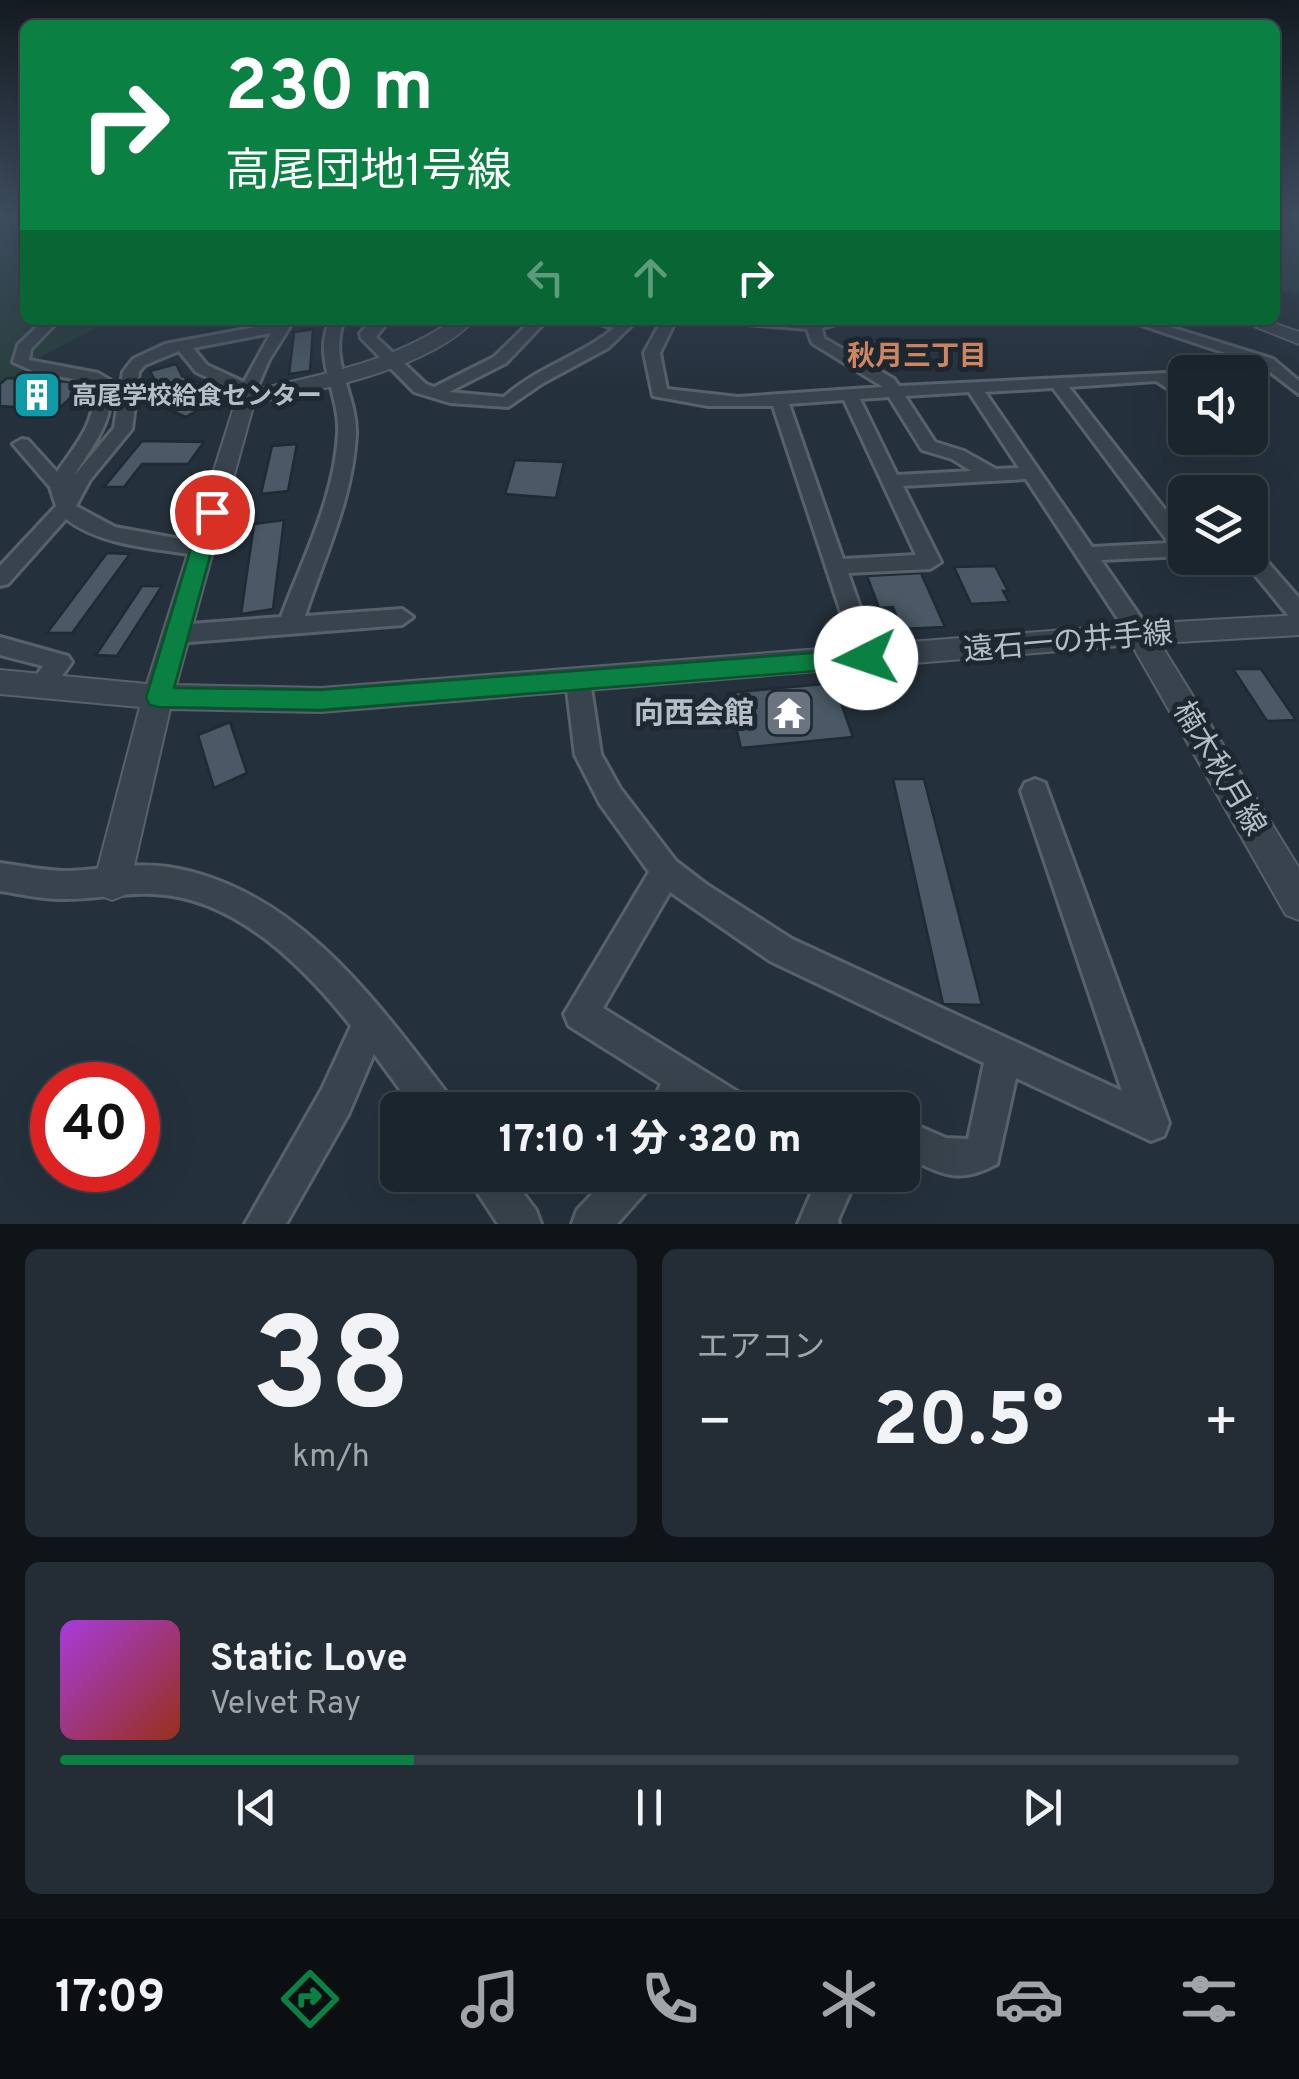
<!DOCTYPE html>
<html lang="ja">
<head>
<meta charset="utf-8">
<style>
  body { margin:0; font-family:Overpass,"Noto Sans JP",sans-serif; background:#242d35; color:#f1f3f6; height:100vh; display:flex; flex-direction:column; font-size:38px; white-space:nowrap }
  * { box-sizing:border-box; margin:0 }
  p { font-size:32px; color:#a0a5aa }
  .icon { flex:none; width:55px; height:55px; fill:none; stroke:currentColor; stroke-width:2; stroke-linecap:round; stroke-linejoin:round }
  .map { position:relative; height:1224px; overflow:hidden }
  .drawer { display:flex; flex-direction:column; gap:25px; padding:25px; background:#0f1419; flex:1 }
  .drawer>* { flex:none }
  .guide { position:absolute; left:20px; top:20px; width:1260px; height:305px; border-radius:15px; box-shadow:0 10px 40px #0002,0 0 0 2px #394249; background:#0b8043; color:#fff; overflow:hidden }
  .controls { position:absolute; left:1168px; top:355px; display:grid; gap:20px }
  .controls a { display:grid; place-items:center; width:100px; height:100px; border-radius:15px; background:#1b252d; box-shadow:0 10px 40px #0002,0 0 0 2px #394249; font-size:50px }
  .speed { position:absolute; left:30px; top:1062px; display:flex; gap:20px; font-size:50px; font-weight:700; text-align:center }
  .speed>* { display:grid; place-content:center; width:130px; height:130px; border-radius:50%; background:#1b252d; box-shadow:0 10px 40px #0002,0 0 0 2px #394249; line-height:1 }
  .speed .limit { border:15px solid #d22; background:#fff; color:#111 }
  .pin { position:absolute; display:grid; place-items:center; width:85px; height:85px; color:#fff; margin:-42px; border:5px solid #fff; border-radius:50%; box-shadow:0 2px 10px #0007 }
  .me { position:absolute; width:110px; margin:-55px; rotate:266deg; stroke-linejoin:round; filter:drop-shadow(0 0 8px #0008) }
  .turn { display:flex; align-items:center; gap:35px; height:210px; padding:0 40px; font-size:45px }
  .turn .icon { width:130px; height:130px; stroke-width:2.5 }
  .turn b { display:block; font-size:70px; line-height:85px }
  .lanes { display:flex; align-items:center; height:95px; padding:0 40px; background:#0003; justify-content:center; gap:50px; direction:ltr }
  .lanes .off { opacity:.35 }
  .big { font-size:75px; font-weight:800; line-height:1.1 }
  .drawer .card { flex:1; display:flex; flex-direction:column; justify-content:center; gap:15px; min-width:0; padding:0 35px; border-radius:15px; background:#242d35 }
  .drawer .dial { align-items:center; gap:0 }
  .dial b { font-size:130px; line-height:1 }
  .song { display:flex; align-items:center; gap:30px }
  .cover { width:120px; height:120px; border-radius:15px; background:linear-gradient(135deg,hsl(280 70% 55%),hsl(10 70% 35%)) }
  .played { height:10px; border-radius:5px; background:linear-gradient(90deg,#0b8043 30%,#394249 30%) }
  .keys { display:flex; justify-content:space-around; direction:ltr }
  .heat { display:flex; justify-content:space-between; align-items:center; font-size:55px; direction:ltr }
  .drawer .tiles { flex:1; display:grid; gap:25px; grid-template-columns:1fr 1fr }
  .card:last-child { grid-column:span 2 }
  .trip { position:absolute; left:380px; top:1092px; width:540px; height:100px; border-radius:15px; background:#1b252d; box-shadow:0 10px 40px #0002,0 0 0 2px #394249; font-weight:800; line-height:100px; text-align:center }
  .tab-bar { display:flex; height:160px; justify-content:space-around; align-items:center; background:#0b0f12; color:#a0a5aa }
  .tab-bar .icon { width:70px; height:70px }
  .tab-bar .current { color:#0b8043 }
  .tab-bar b { font-size:45px; color:#f1f3f6 }
  .map>svg:first-child { display:block }
  .green { fill:#273f3e }
  .building { fill:#4a5965; stroke:#1f2a33; stroke-width:2.5 }
  .lines { fill:none; stroke-linecap:round; stroke-linejoin:round }
  .minor-casing { stroke:#56616a; stroke-width:6 }
  .tertiary-casing { stroke:#56616a; stroke-width:4 }
  .minor { fill:#38434d; fill-rule:evenodd }
  .tertiary { fill:#38434d; fill-rule:evenodd }
  .route { fill:#0b8043; stroke:#07532c; stroke-width:2.5 }
  .labels { text-anchor:middle; stroke-width:10; stroke-linejoin:round; paint-order:stroke }
  .far-poi-label { font-size:25px; font-weight:bold; fill:#b4bec8; stroke:#1d2831; text-anchor:start }
  .far-neighbourhood-label { font-size:28px; font-weight:bold; fill:#d28864; stroke:#1d2831 }
  .street-label { font-size:30px; fill:#b4bec8; stroke:#1d2831 }
  .poi-label { font-size:30px; font-weight:bold; fill:#b4bec8; stroke:#1d2831; text-anchor:end }
</style>
</head>
<body>
<div class="map">
<svg width="1299" height="1224" viewBox="0 0 1299 1224">
  <rect width="100%" height="100%" fill="#24313c"/>
  <g class="green">
    <polygon points="0,215 25,215 25,320 110,320 31,362 0,389"/>
    <polygon points="1275,215 1299,215 1299,292 1275,291"/>
  </g>
  <g class="building">
    <polygon points="313,329 310,371 289,374 294,332"/>
    <polygon points="176,364 182,376 202,384 190,391 215,400 186,417 151,402 163,395 150,371"/>
    <polygon points="7,378 70,382 85,385 57,410 0,406 0,384"/>
    <polygon points="142,441 204,442 188,464 142,464 124,487 104,487"/>
    <polygon points="297,444 288,491 261,494 272,446"/>
    <polygon points="515,460 564,462 556,498 505,494"/>
    <polygon points="284,520 273,609 241,614 254,524"/>
    <polygon points="107,553 130,554 72,633 47,633"/>
    <polygon points="995,566 1008,591 1003,591 1009,602 971,604 954,567"/>
    <polygon points="921,573 945,627 901,629 893,607 879,608 867,576"/>
    <polygon points="142,586 162,586 117,656 96,655"/>
    <polygon points="1233,669 1261,669 1296,720 1267,721"/>
    <polygon points="834,683 853,737 741,748 728,693"/>
    <polygon points="230,722 247,773 214,788 198,735"/>
    <polygon points="893,779 924,779 982,1005 943,1004"/>
  </g>
  <g class="lines">
    <g class="minor-casing">
      <g id="minor">
        <path d="M 44,320 L 59,320 L 31,349 L 29,360 L 98,373 L 110,380 C 116,420 94,443 74,476 L 114,428 L 123,372 L 133,359 L 165,344 L 294,320 L 269,360 L 251,402 L 239,402 L 239,392 L 196,372 L 179,351 L 145,365 L 139,372 L 132,429 L 90,480 L 76,506 L 115,527 L 208,544 L 211,549 L 208,554 L 201,556 C 158,548 102,547 66,519 L 8,584 L 0,586 L 0,566 L 56,506 L 50,487 L 13,444 L 22,439 L 28,440 L 57,472 C 77,443 98,420 94,383 L 35,372 L 13,362 L 18,345 ZM 271,333 L 244,382 L 207,365 L 193,348 Z"/>
        <path d="M 330,320 L 344,320 C 328,361 357,394 356,434 C 353,498 324,557 305,616 L 402,609 L 413,617 L 402,625 L 177,643 L 169,640 L 165,634 L 169,628 L 177,625 L 281,617 C 303,558 335,497 338,433 C 340,392 312,360 330,320 Z"/>
        <path d="M 373,320 L 389,320 L 376,337 L 426,384 L 434,387 L 494,357 L 532,320 L 547,320 L 506,363 L 449,392 L 504,397 C 537,367 581,356 614,328 L 586,320 L 637,320 L 608,348 L 543,383 L 508,407 L 450,403 L 414,392 L 361,338 L 360,333 Z"/>
        <path d="M 662,320 L 676,320 L 660,353 L 667,389 L 738,397 L 883,387 L 812,343 L 807,329 L 746,324 L 739,320 L 849,320 L 822,328 L 824,338 L 894,379 L 899,386 L 1166,373 L 1185,387 L 1185,400 L 1156,381 L 1069,387 L 1185,535 L 1185,556 L 1101,560 L 1148,628 L 1152,634 L 1148,640 L 1132,640 L 1026,479 L 903,486 L 941,562 L 930,569 L 848,573 L 878,658 L 874,664 L 858,664 L 773,406 L 708,406 L 653,396 L 644,353 ZM 1053,388 L 1169,543 L 1092,547 L 985,392 ZM 969,392 L 1019,468 L 996,469 L 964,451 L 935,442 L 905,396 ZM 889,397 L 922,450 L 952,459 L 971,471 L 897,475 L 860,399 ZM 844,400 L 916,555 L 843,559 L 789,404 Z"/>
        <polygon points="1126,320 1148,320 1273,359 1299,381 1299,394 1261,365"/>
        <polygon points="1250,548 1257,550 1299,598 1299,621 1291,619 1243,560 1241,558 1250,558"/>
        <polygon points="0,637 68,656 72,662 50,693 32,693 29,686 43,666 0,655"/>
        <path d="M 578,672 L 587,674 L 590,681 L 601,754 L 620,788 L 676,861 L 706,884 L 792,939 L 1122,1091 L 1021,791 L 1025,783 L 1035,779 L 1045,783 L 1169,1123 L 1164,1136 L 1151,1141 L 1016,1078 L 997,1164 C 956,1186 941,1173 902,1155 L 902,1119 L 946,1138 L 968,1139 L 984,1063 L 770,961 L 670,892 L 603,1008 L 746,1097 L 751,1110 L 701,1110 L 689,1102 L 685,1110 L 649,1110 L 661,1084 L 569,1026 L 564,1014 L 649,872 L 600,804 L 575,755 L 566,681 L 569,674 Z"/>
        <path d="M 0,863 C 23,866 45,871 68,871 C 101,870 135,862 168,867 C 296,887 377,1002 450,1097 L 455,1110 L 415,1110 L 374,1054 L 348,1115 L 286,1224 L 245,1224 L 322,1089 L 351,1026 C 303,966 235,897 153,894 C 122,892 92,900 61,899 C 41,899 20,894 0,891 Z"/>
        <polygon points="466,1175 509,1175 536,1210 541,1224 498,1224"/>
        <polygon points="610,1175 655,1175 649,1188 617,1224 572,1224 577,1210"/>
        <polygon points="819,1175 858,1175 838,1220 839,1224 798,1224"/>
      </g>
    </g>
    <g class="tertiary-casing">
      <g id="tertiary">
        <path d="M 453,320 L 474,320 C 429,369 318,391 254,403 L 176,685 L 321,688 L 1140,624 L 1299,615 L 1299,635 L 1160,643 L 1299,868 L 1299,920 L 1286,915 L 1132,645 L 321,712 L 170,709 L 130,883 L 125,895 L 112,900 L 99,895 L 94,883 L 140,707 L 0,694 L 0,670 L 147,684 L 238,394 C 312,376 389,365 453,320 Z"/>
        <polygon points="1239,320 1265,320 1299,332 1299,344"/>
      </g>
    </g>
    <use href="#minor" class="minor"/>
    <use href="#tertiary" class="tertiary"/>
  </g>
  <linearGradient id="sky" x2="0" y2="1"><stop stop-color="#141b21"/><stop offset="0.56" stop-color="#3f4e61"/><stop offset="1" stop-color="#3f4e61" stop-opacity="0"/></linearGradient>
  <rect width="1299" height="387" fill="url(#sky)"/>
  <polygon class="route" points="212,505 222,512 174,688 321,690 866,649 874,651 877,658 874,664 866,667 321,710 158,707 150,705 146,698 202,512"/>
  <defs>
    <g id="building-square" transform="scale(2.5)"><rect x="-9" y="-9" width="18" height="18" rx="4" fill="#0f9aa8" stroke="#1d2831"/><path d="M-4-6H4V6H1V3H-1V6H-4ZM-2.5-4.3h1.7v1.8h-1.7ZM.8-4.3h1.7v1.8H.8ZM-2.5-1h1.7V.8h-1.7ZM.8-1h1.7V.8H.8Z" fill="#fff"/></g>
    <g id="temple-square" transform="scale(2.5)"><rect x="-9" y="-9" width="18" height="18" rx="4" fill="#6b7280" stroke="#1d2831"/><path d="M0-6L5-2H3V0L6.5 2.5H4V6H1.5V3h-3V6H-4V2.5H-6.5L-3 0V-2H-5Z" fill="#fff"/></g>
  </defs>
  <g fill-rule="evenodd">
    <use href="#building-square" x="37" y="395"/>
    <use href="#temple-square" x="789" y="713"/>
  </g>
  <g class="labels">
    <g class="far-poi-label">
      <text x="72" y="404">高尾学校給食センター</text>
    </g>
    <g class="far-neighbourhood-label">
      <text x="917" y="365">秋月三丁目</text>
    </g>
    <g class="street-label">
      <text transform="translate(1068 641) rotate(-5)" y="10">遠石一の井手線</text>
      <text transform="translate(1220 768) rotate(59)" y="10">楠木秋月線</text>
    </g>
    <g class="poi-label">
      <text x="754" y="723">向西会館</text>
    </g>
  </g>
</svg>
<div class="controls">
<a><svg class="icon" aria-label="sound" viewBox="0 0 24 24"><path d="M4 9h4l5-4v14l-5-4H4zM17 9q2 3 0 6"/></svg></a>
<a><svg class="icon" aria-label="layers" viewBox="0 0 24 24"><path d="M12 4l9 5-9 5-9-5zM3 14l9 5 9-5"/></svg></a>
</div>
<div class="speed"><div class="limit">40</div></div>
<div class="pin" style="left:212px;top:512px;background:#d93025"><svg class="icon" aria-label="arrive" viewBox="0 0 24 24"><path d="M6 21V4h12l-3 4 3 4H6"/></svg></div>
<svg class="me" style="left:866px;top:658px" viewBox="-20 -20 40 40"><circle r="19" fill="#fff"/><path d="M0-13L10 11 0 6-10 11z" fill="#0b8043"/></svg>
<div class="trip">17:10 · 1 分 · 320 m</div>
<div class="guide">
<div class="turn"><svg class="icon" aria-label="right" viewBox="0 0 24 24"><path d="M7 20v-9h11M14 6l5 5-5 5"/></svg><div><b>230 m</b>高尾団地1号線</div></div>
<div class="lanes"><svg class="icon off" aria-label="left" viewBox="0 0 24 24"><path d="M17 20v-9H6M10 6l-5 5 5 5"/></svg><svg class="icon off" aria-label="ahead" viewBox="0 0 24 24"><path d="M12 20V5M6 11l6-6 6 6"/></svg><svg class="icon" aria-label="right" viewBox="0 0 24 24"><path d="M7 20v-9h11M14 6l5 5-5 5"/></svg></div>
</div>
</div>
<section class="drawer">
<div class="tiles">
<div class="card dial"><b>38</b><p>km/h</p></div>
<div class="card"><p>エアコン</p>
<div class="heat"><a>−</a><b class="big">20.5°</b><a>+</a></div>
</div>
<div class="card">
<div class="song"><i class="cover"></i><div><b>Static Love</b><p>Velvet Ray</p></div></div>
<div class="played"></div>
<div class="keys"><svg class="icon" aria-label="previous" viewBox="0 0 24 24"><path d="M18 5L8 12l10 7zM5 5v14"/></svg><svg class="icon" aria-label="pause" viewBox="0 0 24 24"><path d="M8 5v14M16 5v14"/></svg><svg class="icon" aria-label="next" viewBox="0 0 24 24"><path d="M6 5l10 7-10 7zM19 5v14"/></svg></div>
</div>
</div>
</section>
<nav class="tab-bar">
<b>17:09</b>
<svg class="icon current" aria-label="directions" viewBox="0 0 24 24"><path d="M12 3l9 9-9 9-9-9zM9 14v-3h6M13 9l2 2-2 2"/></svg>
<svg class="icon" aria-label="music" viewBox="0 0 24 24"><path d="M9 18V5l10-2v13"/><circle cx="6" cy="18" r="3"/><circle cx="16" cy="16" r="3"/></svg>
<svg class="icon" aria-label="phone" viewBox="0 0 24 24"><path d="M5 4h4l2 5-3 2q2 4 5 5l2-3 5 2v4C11 20 4 13 5 4z"/></svg>
<svg class="icon" aria-label="climate" viewBox="0 0 24 24"><path d="M12 3v18M4 7l16 10M4 17L20 7"/></svg>
<svg class="icon" aria-label="car" viewBox="0 0 24 24"><path d="M5 17H2v-5l4-1 3-4h7l3 4 3 1v5h-3M9 17h6M6 11h13"/><circle cx="7" cy="17" r="2"/><circle cx="17" cy="17" r="2"/></svg>
<svg class="icon" aria-label="filters" viewBox="0 0 24 24"><path d="M4 7h16M4 17h16"/><circle cx="9" cy="7" r="2"/><circle cx="15" cy="17" r="2"/></svg>
</nav>
</body>
</html>
